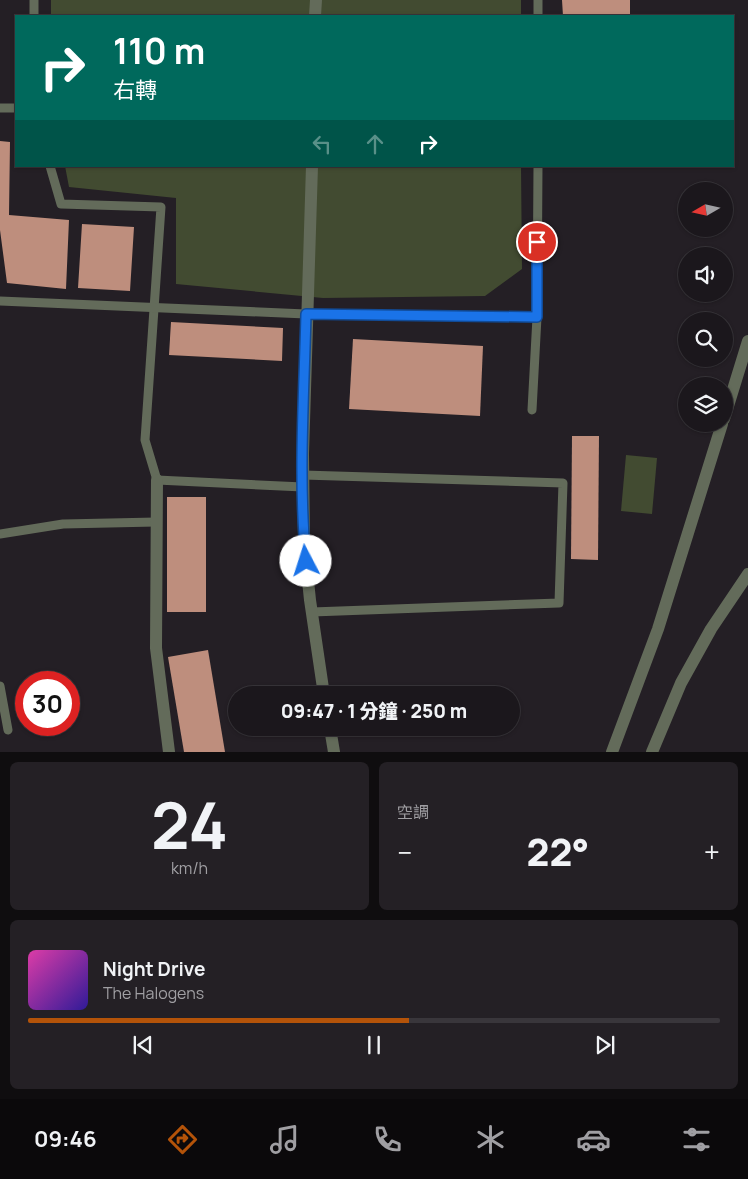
<!DOCTYPE html>
<html lang="zh-TW">
<head>
<meta charset="utf-8">
<style>
  body { margin:0; font-family:Manrope,"Noto Sans TC",sans-serif; background:#242025; color:#f1f3f6; height:100vh; display:flex; flex-direction:column; font-size:19px; white-space:nowrap }
  * { box-sizing:border-box; margin:0 }
  p { font-size:16px; color:#a09fa3 }
  .icon { flex:none; width:28px; height:28px; fill:none; stroke:currentColor; stroke-width:2; stroke-linecap:round; stroke-linejoin:round }
  .map { position:relative; height:752px; overflow:hidden }
  .panel { display:flex; flex-direction:column; gap:10px; padding:10px; background:#0f0d0f; flex:1 }
  .panel>* { flex:none }
  .guide { position:absolute; left:15px; top:15px; width:719px; height:152px; border-radius:0px; box-shadow:0 1px 4px #0004,0 0 0 1px #39363b; background:#00695c; color:#fff; overflow:hidden }
  .needle { width:32px; rotate:261deg }
  .tools { position:absolute; left:678px; top:182px; display:grid; gap:10px }
  .tools a { display:grid; place-items:center; width:55px; height:55px; border-radius:50%; background:#1b171c; box-shadow:0 1px 4px #0004,0 0 0 1px #39363b; font-size:25px }
  .speed { position:absolute; left:15px; top:671px; display:flex; gap:10px; font-size:25px; font-weight:700; text-align:center }
  .speed>* { display:grid; place-content:center; width:65px; height:65px; border-radius:50%; background:#1b171c; box-shadow:0 1px 4px #0004,0 0 0 1px #39363b; line-height:1 }
  .speed .limit { border:8px solid #d22; background:#fff; color:#111 }
  .pin { position:absolute; display:grid; place-items:center; width:42px; height:42px; color:#fff; margin:-21px; border:2px solid #fff; border-radius:50%; box-shadow:0 1px 5px #0007 }
  .me { position:absolute; width:55px; margin:-28px; rotate:355deg; stroke-linejoin:round; filter:drop-shadow(0 0 4px #0008) }
  .turn { display:flex; align-items:center; gap:18px; height:105px; padding:0 15px; font-size:22px }
  .turn .icon { width:65px; height:65px; stroke-width:2.5 }
  .turn b { display:block; font-size:35px; line-height:42px }
  .lanes { display:flex; align-items:center; height:48px; padding:0 15px; background:#0003; justify-content:center; gap:25px; direction:ltr }
  .lanes .off { opacity:.35 }
  .big { font-size:38px; font-weight:800; line-height:1.1 }
  .panel .card { flex:1; display:flex; flex-direction:column; justify-content:center; gap:8px; min-width:0; padding:0 18px; border-radius:8px; background:#242025 }
  .panel .dial { align-items:center; gap:0 }
  .dial b { font-size:65px; line-height:1 }
  .song { display:flex; align-items:center; gap:15px }
  .cover { width:60px; height:60px; border-radius:8px; background:linear-gradient(135deg,hsl(320 70% 55%),hsl(250 70% 35%)) }
  .played { height:5px; border-radius:2px; background:linear-gradient(90deg,#b45309 55%,#39363b 55%) }
  .keys { display:flex; justify-content:space-around; direction:ltr }
  .heat { display:flex; justify-content:space-between; align-items:center; font-size:28px; direction:ltr }
  .panel .tiles { flex:1; display:grid; gap:10px; grid-template-columns:1fr 1fr }
  .card:last-child { grid-column:span 2 }
  .trip { position:absolute; left:228px; top:686px; width:292px; height:50px; border-radius:25px; background:#1b171c; box-shadow:0 1px 4px #0004,0 0 0 1px #39363b; font-weight:800; line-height:50px; text-align:center }
  .tabs { display:flex; height:80px; justify-content:space-around; align-items:center; background:#0b090b; color:#a09fa3 }
  .tabs .icon { width:35px; height:35px }
  .tabs .on { color:#b45309 }
  .tabs b { font-size:22px; color:#f1f3f6 }
  .map>svg:first-child { display:block }
  .green { fill:#424b31 }
  .building { fill:#be8e7d }
  .lines { fill:none; stroke-linecap:round; stroke-linejoin:round }
  .lane { stroke:#636b5a; stroke-width:9 }
  .street { stroke:#636b5a; stroke-width:12 }
  .route-casing { stroke:#114b97; stroke-width:12 }
  .route { stroke:#1a73e8; stroke-width:9 }
</style>
</head>
<body>
<div class="map">
<svg width="748" height="752" viewBox="0 0 748 752">
  <rect width="100%" height="100%" fill="#241f25"/>
  <g class="green">
    <rect x="51" y="0" width="470" height="16"/>
    <polygon points="65,166 521,166 522,269 485,296 323,298 176,284 176,198 69,187"/>
    <polygon points="626,455 657,458 652,514 621,511"/>
  </g>
  <g class="building">
    <polygon points="562,0 630,0 630,16 563,16"/>
    <polygon points="0,141 10,142 9,215 69,220 66,289 7,283 0,230"/>
    <polygon points="82,224 134,227 130,291 78,288"/>
    <polygon points="171,322 283,328 282,361 169,355"/>
    <polygon points="353,339 483,346 480,416 349,409"/>
    <polygon points="572,436 599,436 598,560 571,559"/>
    <rect x="167" y="497" width="39" height="115"/>
    <polygon points="208,650 225,752 184,752 168,657"/>
  </g>
  <g class="lines">
    <g class="lane">
      <polyline points="34,0 34,16"/>
      <polyline points="538,16 538,0"/>
      <polyline points="0,108 16,108"/>
      <polyline points="50,166 61,204 161,207 145,440 157,480 303,487"/>
      <polyline points="0,301 306,314 537,317"/>
      <polyline points="532,410 537,317 538,166"/>
      <polyline points="303,475 563,483 559,603 312,612"/>
      <polyline points="0,534 63,524 156,522"/>
      <polyline points="0,686 8,730"/>
    </g>
    <g class="street">
      <polyline points="315,16 316,0"/>
      <polyline points="312,166 303,454 304,542 310,600 324,695"/>
      <polyline points="724,419 748,341"/>
      <polyline points="157,480 156,648 169,752"/>
      <polyline points="330,728 334,752"/>
      <polyline points="612,752 658,629 722,424"/>
      <polyline points="652,752 681,683 711,629 748,574"/>
    </g>
  </g>
  <g class="lines">
    <g class="route-casing">
      <path id="route" d="M 306,561 C 298,480 304,395 306,314 L 537,317 L 537,242"/>
    </g>
    <use href="#route" class="route"/>
  </g>
</svg>
<div class="tools">
<a><svg class="needle" viewBox="-14 -14 28 28"><path d="M0-13l5 13h-10z" fill="#e53935"/><path d="M0 13l5-13h-10z" fill="#a09fa3"/></svg></a>
<a><svg class="icon" aria-label="sound" viewBox="0 0 24 24"><path d="M4 9h4l5-4v14l-5-4H4zM17 9q2 3 0 6"/></svg></a>
<a><svg class="icon" aria-label="search" viewBox="0 0 24 24"><circle cx="10" cy="10" r="6"/><path d="M15 15l6 6"/></svg></a>
<a><svg class="icon" aria-label="layers" viewBox="0 0 24 24"><path d="M12 4l9 5-9 5-9-5zM3 14l9 5 9-5"/></svg></a>
</div>
<div class="speed"><div class="limit">30</div></div>
<div class="pin" style="left:537px;top:242px;background:#d93025"><svg class="icon" aria-label="arrive" viewBox="0 0 24 24"><path d="M6 21V4h12l-3 4 3 4H6"/></svg></div>
<svg class="me" style="left:306px;top:561px" viewBox="-20 -20 40 40"><circle r="19" fill="#fff"/><path d="M0-13L10 11 0 6-10 11z" fill="#1a73e8"/></svg>
<div class="trip">09:47 · 1 分鐘 · 250 m</div>
<div class="guide">
<div class="turn"><svg class="icon" aria-label="right" viewBox="0 0 24 24"><path d="M7 20v-9h11M14 6l5 5-5 5"/></svg><div><b>110 m</b>右轉</div></div>
<div class="lanes"><svg class="icon off" aria-label="left" viewBox="0 0 24 24"><path d="M17 20v-9H6M10 6l-5 5 5 5"/></svg><svg class="icon off" aria-label="ahead" viewBox="0 0 24 24"><path d="M12 20V5M6 11l6-6 6 6"/></svg><svg class="icon" aria-label="right" viewBox="0 0 24 24"><path d="M7 20v-9h11M14 6l5 5-5 5"/></svg></div>
</div>
</div>
<section class="panel">
<div class="tiles">
<div class="card dial"><b>24</b><p>km/h</p></div>
<div class="card"><p>空調</p>
<div class="heat"><a>−</a><b class="big">22°</b><a>+</a></div>
</div>
<div class="card">
<div class="song"><i class="cover"></i><div><b>Night Drive</b><p>The Halogens</p></div></div>
<div class="played"></div>
<div class="keys"><svg class="icon" aria-label="previous" viewBox="0 0 24 24"><path d="M18 5L8 12l10 7zM5 5v14"/></svg><svg class="icon" aria-label="pause" viewBox="0 0 24 24"><path d="M8 5v14M16 5v14"/></svg><svg class="icon" aria-label="next" viewBox="0 0 24 24"><path d="M6 5l10 7-10 7zM19 5v14"/></svg></div>
</div>
</div>
</section>
<nav class="tabs">
<b>09:46</b>
<svg class="icon on" aria-label="directions" viewBox="0 0 24 24"><path d="M12 3l9 9-9 9-9-9zM9 14v-3h6M13 9l2 2-2 2"/></svg>
<svg class="icon" aria-label="music" viewBox="0 0 24 24"><path d="M9 18V5l10-2v13"/><circle cx="6" cy="18" r="3"/><circle cx="16" cy="16" r="3"/></svg>
<svg class="icon" aria-label="phone" viewBox="0 0 24 24"><path d="M5 4h4l2 5-3 2q2 4 5 5l2-3 5 2v4C11 20 4 13 5 4z"/></svg>
<svg class="icon" aria-label="climate" viewBox="0 0 24 24"><path d="M12 3v18M4 7l16 10M4 17L20 7"/></svg>
<svg class="icon" aria-label="car" viewBox="0 0 24 24"><path d="M5 17H2v-5l4-1 3-4h7l3 4 3 1v5h-3M9 17h6M6 11h13"/><circle cx="7" cy="17" r="2"/><circle cx="17" cy="17" r="2"/></svg>
<svg class="icon" aria-label="filters" viewBox="0 0 24 24"><path d="M4 7h16M4 17h16"/><circle cx="9" cy="7" r="2"/><circle cx="15" cy="17" r="2"/></svg>
</nav>
</body>
</html>
